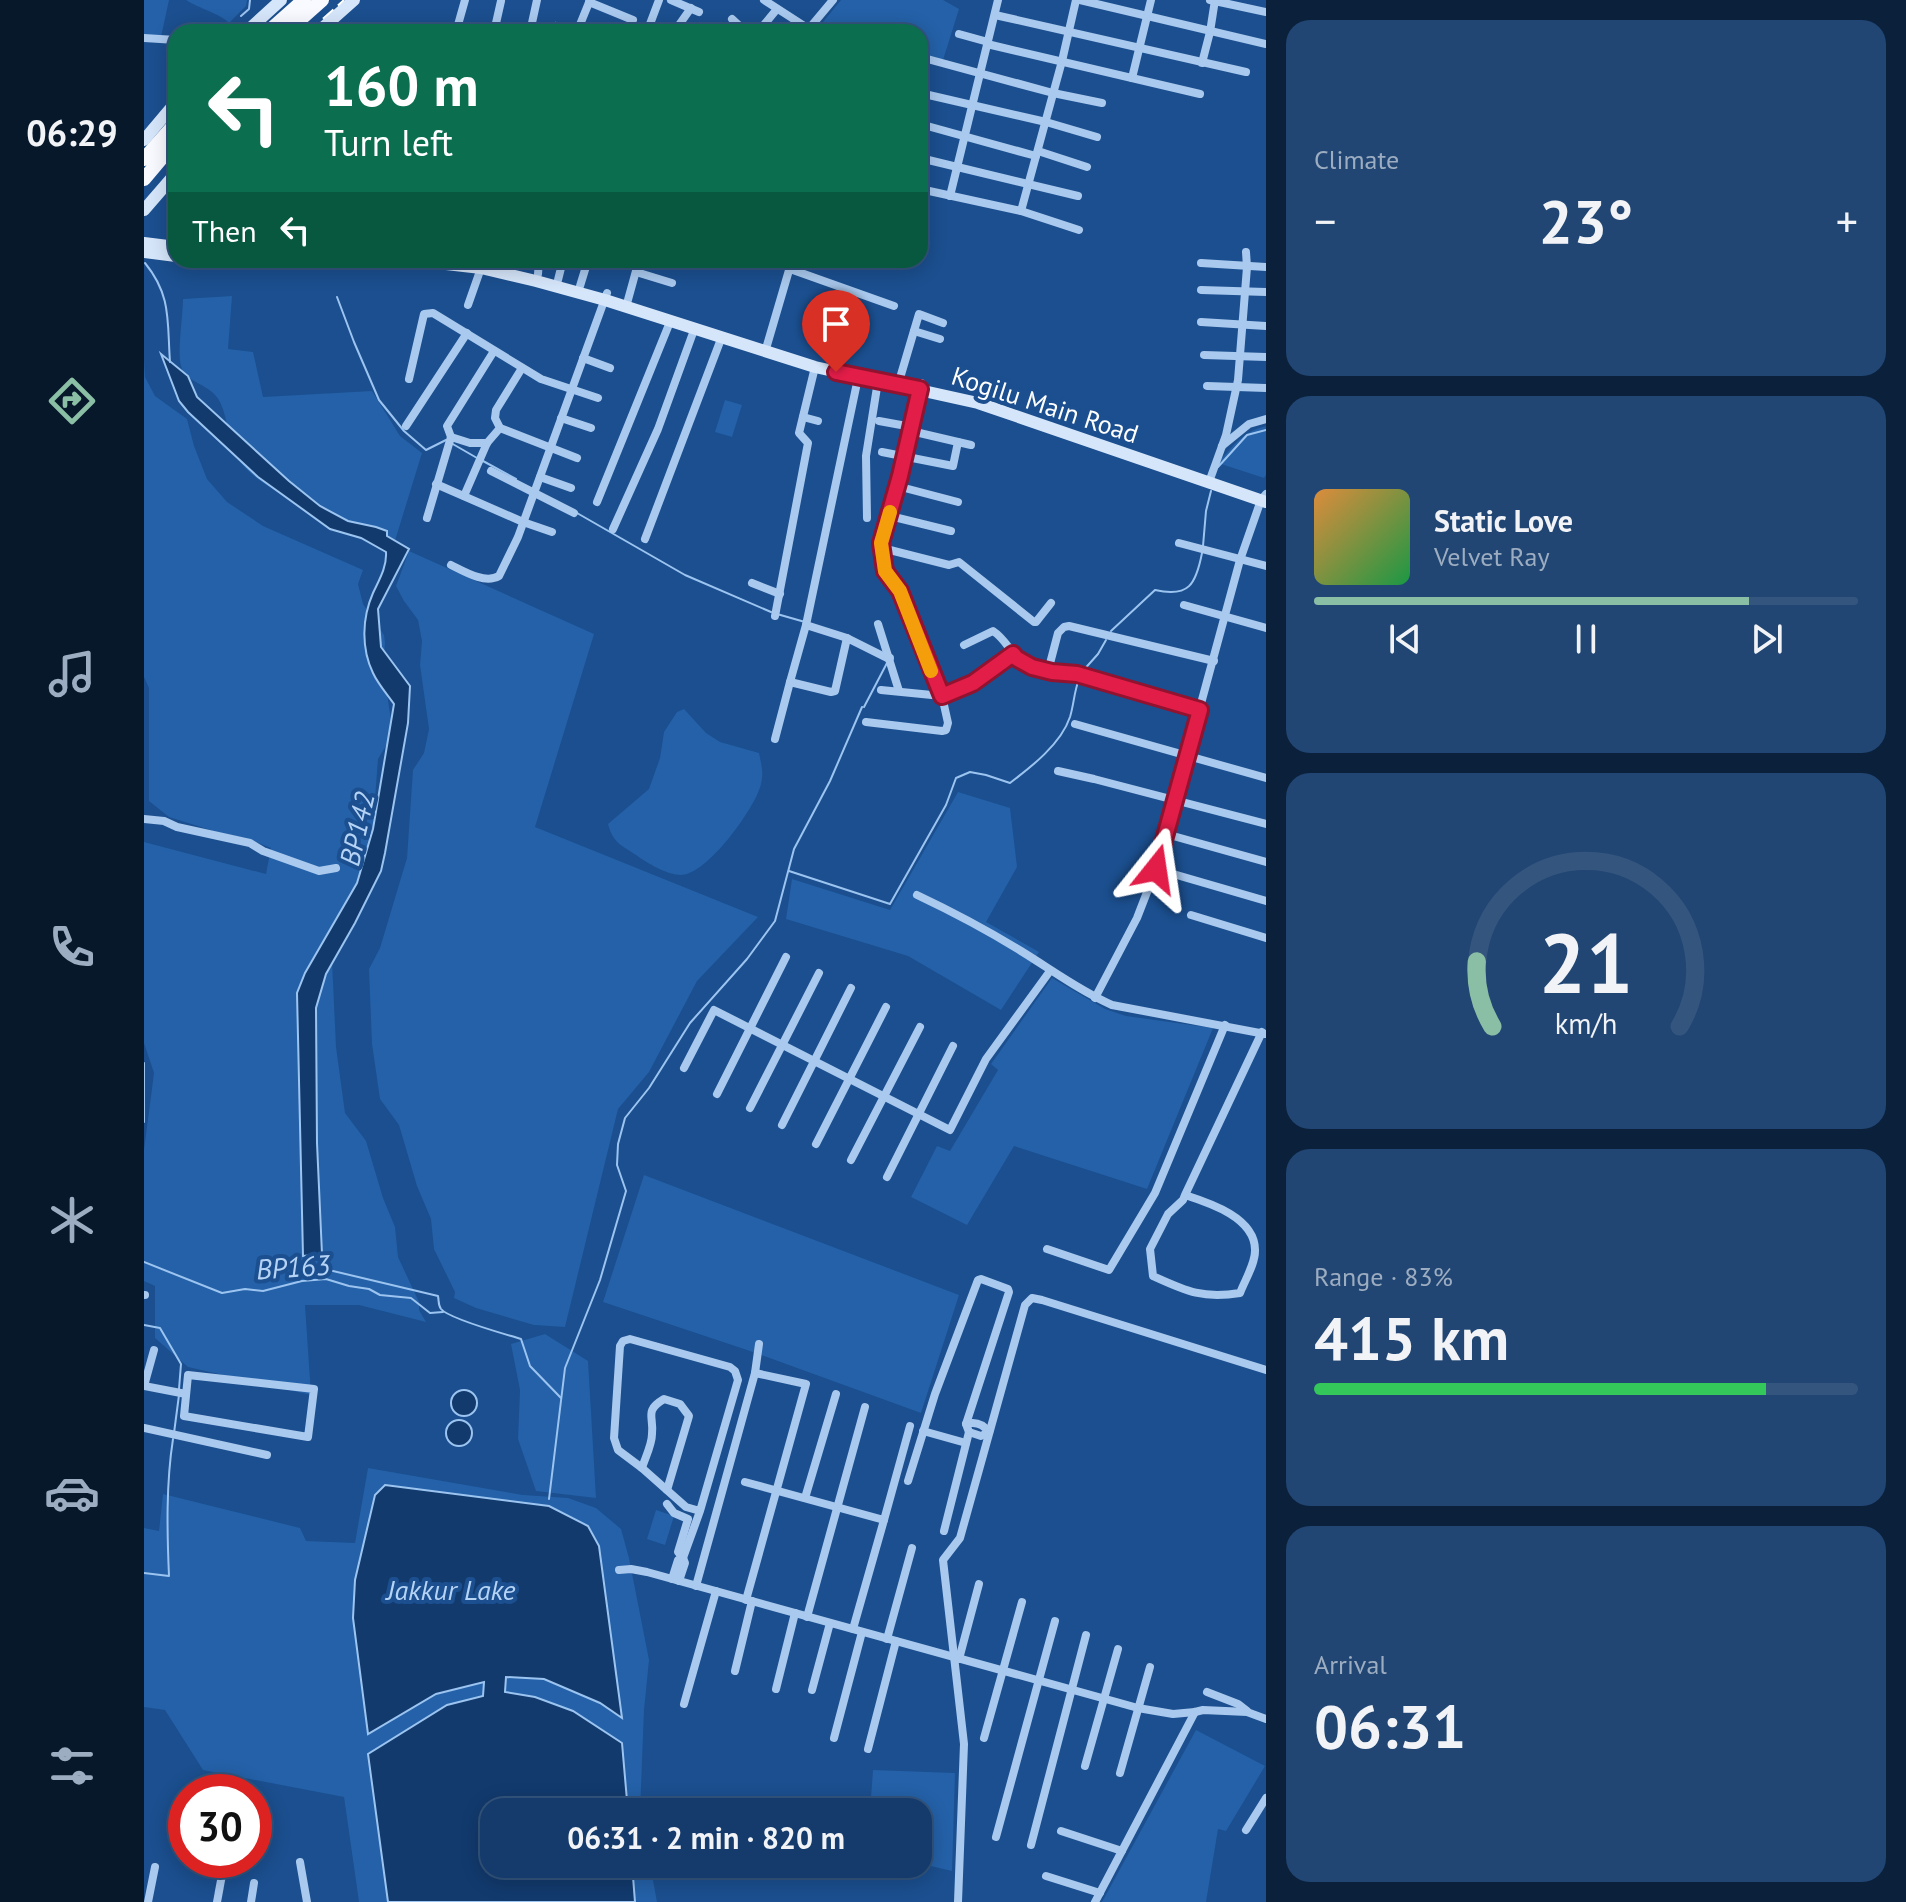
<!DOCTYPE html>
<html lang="en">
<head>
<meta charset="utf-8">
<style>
  body { margin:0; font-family:"PT Sans",sans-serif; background:#214673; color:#f1f3f6; height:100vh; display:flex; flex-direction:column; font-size:30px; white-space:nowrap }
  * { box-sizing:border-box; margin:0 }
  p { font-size:26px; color:#9dadc1 }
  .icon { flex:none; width:44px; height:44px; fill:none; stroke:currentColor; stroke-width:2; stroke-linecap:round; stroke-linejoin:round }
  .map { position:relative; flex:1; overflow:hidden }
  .drawer { display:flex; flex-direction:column; gap:20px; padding:20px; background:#0b203b; width:640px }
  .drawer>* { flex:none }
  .guide { position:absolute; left:24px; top:24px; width:760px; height:244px; border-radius:24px; box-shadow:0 4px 20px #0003,0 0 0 2px #33557e; background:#0b6e4f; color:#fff; overflow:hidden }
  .speed { position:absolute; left:24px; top:1774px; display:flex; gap:16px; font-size:40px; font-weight:700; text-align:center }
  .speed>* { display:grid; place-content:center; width:104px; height:104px; border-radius:50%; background:#143b6b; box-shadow:0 4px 20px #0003,0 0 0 2px #33557e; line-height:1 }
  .speed .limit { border:12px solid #d22; background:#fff; color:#111 }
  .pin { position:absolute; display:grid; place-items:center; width:68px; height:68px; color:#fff; margin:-82px -34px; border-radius:50% 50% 50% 0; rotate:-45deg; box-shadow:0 0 8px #0007 }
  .pin .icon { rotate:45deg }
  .me { position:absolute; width:88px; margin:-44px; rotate:15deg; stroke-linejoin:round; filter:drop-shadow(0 0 6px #0008) }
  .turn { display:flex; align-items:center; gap:28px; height:168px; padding:0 24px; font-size:36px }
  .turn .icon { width:104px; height:104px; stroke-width:2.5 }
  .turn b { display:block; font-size:56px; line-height:68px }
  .then { display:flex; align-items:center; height:76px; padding:0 24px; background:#0003; gap:16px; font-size:30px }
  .big { font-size:60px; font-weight:800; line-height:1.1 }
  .drawer .card { flex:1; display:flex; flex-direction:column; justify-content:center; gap:12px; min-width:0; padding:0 28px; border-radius:24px; background:#214673 }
  .drawer .dial { align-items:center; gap:0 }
  .dial svg { height:208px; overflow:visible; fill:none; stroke:#33557e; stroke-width:7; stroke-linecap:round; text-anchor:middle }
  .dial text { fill:#f1f3f6; stroke:none }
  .song { display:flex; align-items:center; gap:24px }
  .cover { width:96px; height:96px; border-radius:12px; background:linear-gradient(135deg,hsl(30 70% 55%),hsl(140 70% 35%)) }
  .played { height:8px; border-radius:4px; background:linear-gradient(90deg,#8abfa5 80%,#33557e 80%) }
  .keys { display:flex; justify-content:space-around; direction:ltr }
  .heat { display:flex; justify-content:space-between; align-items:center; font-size:44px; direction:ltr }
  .charge { height:12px; border-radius:6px; background:linear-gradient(90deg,#34c759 83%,#33557e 0) }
  .trip { position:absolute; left:336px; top:1798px; width:452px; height:80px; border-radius:24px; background:#143b6b; box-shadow:0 4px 20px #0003,0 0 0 2px #33557e; font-weight:800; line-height:80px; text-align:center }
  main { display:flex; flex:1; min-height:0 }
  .tabs { display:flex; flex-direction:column; width:144px; justify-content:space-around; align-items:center; background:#08182b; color:#9dadc1 }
  .tabs .icon { width:56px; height:56px }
  .tabs .active { color:#8abfa5 }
  .tabs b { font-size:36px; color:#f1f3f6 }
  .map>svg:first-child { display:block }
  .green { fill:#2461a8 }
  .water { fill:#123a6d; stroke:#9cc4f0; stroke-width:2 }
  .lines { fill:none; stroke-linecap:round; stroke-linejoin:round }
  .stream { stroke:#9cc4f0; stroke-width:2 }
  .minor { stroke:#a9c9ee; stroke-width:8 }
  .secondary { stroke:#d6e6fa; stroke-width:12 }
  .trunk { stroke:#f8faff; stroke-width:14 }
  .rail { stroke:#fff; stroke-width:2; stroke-dasharray:14 6; stroke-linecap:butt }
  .route-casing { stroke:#92132f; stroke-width:20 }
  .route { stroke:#e11d48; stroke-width:14 }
  .slow { stroke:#f59e0b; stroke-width:14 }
  .labels { text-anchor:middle; stroke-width:8; stroke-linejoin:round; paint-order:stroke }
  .street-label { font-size:26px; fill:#fff; stroke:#1b4f8f }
  .water-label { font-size:28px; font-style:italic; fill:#b5d3f5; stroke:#1b4f8f }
</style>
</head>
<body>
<main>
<nav class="tabs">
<b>06:29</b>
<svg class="icon active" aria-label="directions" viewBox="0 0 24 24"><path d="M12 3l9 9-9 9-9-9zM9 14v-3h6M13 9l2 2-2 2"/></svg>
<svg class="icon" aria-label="music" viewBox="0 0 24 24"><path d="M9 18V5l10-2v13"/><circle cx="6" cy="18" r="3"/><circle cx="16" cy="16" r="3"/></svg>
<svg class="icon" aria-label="phone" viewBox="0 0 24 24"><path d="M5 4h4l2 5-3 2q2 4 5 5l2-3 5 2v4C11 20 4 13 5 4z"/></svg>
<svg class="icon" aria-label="climate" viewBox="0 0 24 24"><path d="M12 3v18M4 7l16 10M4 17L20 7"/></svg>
<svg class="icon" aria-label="car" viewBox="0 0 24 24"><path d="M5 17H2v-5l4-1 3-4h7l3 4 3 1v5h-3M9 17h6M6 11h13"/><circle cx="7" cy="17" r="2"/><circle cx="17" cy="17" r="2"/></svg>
<svg class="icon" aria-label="filters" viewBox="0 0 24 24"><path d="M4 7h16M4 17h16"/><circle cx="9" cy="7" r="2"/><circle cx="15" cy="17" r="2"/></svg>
</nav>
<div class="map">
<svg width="1122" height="1902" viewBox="0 0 1122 1902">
  <rect width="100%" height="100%" fill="#1b4f8f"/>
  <g class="green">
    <polygon points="0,0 25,0 17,37 0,37"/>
    <path d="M 42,0 L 103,0 L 102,6 L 85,23 C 77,14 54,8 42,0 Z"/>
    <polygon points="697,0 799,0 815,9 799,60 776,54 776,32 692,32 675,27"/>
    <path d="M 88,296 L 84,349 L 109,352 L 119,397 L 228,391 L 256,436 L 278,453 L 250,544 C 211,527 117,495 95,460 C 84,443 85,421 76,402 C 69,388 54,385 43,376 C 40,373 38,370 37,366 C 33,352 39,315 39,299 Z"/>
    <polygon points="0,361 1,377 11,396 43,419 50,446 63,479 83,502 119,526 219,570 214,584 219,604 240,635 241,643 239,667 248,727 246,739 234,759 227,852 188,961 192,1047 201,1113 222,1141 239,1198 251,1227 254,1257 275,1302 275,1310 282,1322 215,1305 161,1305 167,1395 44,1367 11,1338 11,1286 0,1281 0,1150 10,1073 0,1043 0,842 122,874 127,848 102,838 76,833 25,817 5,801 5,688 0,677"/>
    <polygon points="581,400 598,405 588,437 571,432"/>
    <path d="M 1122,426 L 1122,475 L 1120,478 L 1074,463 C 1090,445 1098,432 1122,426 Z"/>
    <polygon points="265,551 450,634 391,827 614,917 553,981 505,1072 474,1109 421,1327 390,1325 332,1308 310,1298 311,1292 290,1249 287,1219 273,1186 255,1125 236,1099 228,1044 225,969 236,948 263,858 269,770 280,753 285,729 276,665 278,641 274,620 260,601 252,586"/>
    <path d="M 540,709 L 562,733 L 576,742 L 615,753 C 617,763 620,773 617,784 C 612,807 563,875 537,875 C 523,875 503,863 492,855 C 477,845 469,843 464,824 L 505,789 L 516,758 L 520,732 L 533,712 Z"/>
    <polygon points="814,792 866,808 873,867 842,922 895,952 857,1010 764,956 642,919 648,879 746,910"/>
    <polygon points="908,978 961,1009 982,1016 1069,1028 1003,1189 870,1146 823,1225 767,1197 793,1146 806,1151 854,1070 847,1064"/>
    <polygon points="500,1175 815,1295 777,1413 606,1351 459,1302"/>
    <polygon points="401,1334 444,1361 452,1498 392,1491 374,1439 376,1390 367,1344"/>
    <polygon points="224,1468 379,1495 424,1498 452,1508 477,1529 485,1558 505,1660 500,1710 496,1812 484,1812 478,1743 429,1711 391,1697 361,1693 362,1677 400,1679 456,1703 477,1717 455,1546 211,1580 209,1618 224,1734 292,1694 340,1681 339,1696 303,1705 224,1754 244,1902 215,1902 200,1797 59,1770 21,1710 0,1707 0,1528 15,1531 19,1494 156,1528 162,1541 211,1543"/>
    <polygon points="512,1510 530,1516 521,1545 503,1539"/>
    <polygon points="1052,1730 1121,1766 1082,1831 1074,1829 1062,1902 958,1902"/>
    <polygon points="729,1770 811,1773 808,1871 774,1863 774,1812 726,1812"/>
    <polygon points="488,1864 506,1864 513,1902 491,1902"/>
  </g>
  <g class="water">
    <path d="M 17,354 L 44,376 L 53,397 L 145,481 L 176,506 L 204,521 L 232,527 L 243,531 L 243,536 L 265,549 L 234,609 L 237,647 L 266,686 L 264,723 L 241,853 L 237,871 L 211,923 L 182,974 L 172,1008 L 173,1143 L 178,1254 L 159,1256 L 153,993 L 161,973 L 213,883 L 229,829 L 250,704 C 243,694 234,684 229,673 C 217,648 218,618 229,593 C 235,580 243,567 242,552 L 217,538 L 186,529 L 114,477 L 44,412 L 35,401 Z"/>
    <circle cx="320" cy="1403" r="13"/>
    <circle cx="315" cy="1433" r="13"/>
    <polygon points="241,1485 405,1506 444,1526 455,1546 478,1718 456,1703 400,1679 362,1677 361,1692 391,1697 429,1711 478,1743 484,1812 350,1812 350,1864 488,1864 491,1902 244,1902 224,1754 303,1705 339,1696 340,1682 292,1694 224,1734 209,1618 211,1580 231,1495"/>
  </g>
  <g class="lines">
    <g class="stream">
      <polyline points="97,16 105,9 106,0"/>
      <path d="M 1,263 C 28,296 23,322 26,362"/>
      <polyline points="193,297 210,342 235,400 260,431 282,450 302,440"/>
      <polyline points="307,443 333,458"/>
      <polyline points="339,461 372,479"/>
      <polyline points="1074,467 1103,435 1122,430"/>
      <polyline points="433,513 541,575 627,612"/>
      <polyline points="1059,546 1062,511 1067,491"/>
      <polyline points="633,614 661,622"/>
      <path d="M 967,631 L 1011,590 C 1045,598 1052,584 1058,553"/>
      <polyline points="937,673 954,654 962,640"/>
      <polyline points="720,707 743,663"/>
      <path d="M 645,871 L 746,904 L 802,805 L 812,778 L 826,772 L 842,775 L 866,783 C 887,767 917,744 926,717 C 930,704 930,692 935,679"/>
      <polyline points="0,1063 0,1122"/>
      <path d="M 168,1254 L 168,1266 L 294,1296 C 295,1301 294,1305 297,1309 C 305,1319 361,1334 377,1339 L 386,1366 L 417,1398"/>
      <polyline points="0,1262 78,1293 101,1289 119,1291 158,1281 182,1279 205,1286 225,1289 236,1295 267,1298 286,1313 299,1312"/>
      <polyline points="0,1325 16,1328 37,1364 35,1389"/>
      <polyline points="30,1433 35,1395"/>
      <polyline points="405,1499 421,1368 456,1280 482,1191 473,1165 474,1144 481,1118 505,1088 546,1023 603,959 631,921 650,849 686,781 718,707"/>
      <path d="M 0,1573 L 25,1576 C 23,1531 22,1484 29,1439"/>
    </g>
    <g class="minor">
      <polyline points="527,0 555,12"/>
      <polyline points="620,0 665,29 677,32"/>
      <polyline points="936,0 1122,44"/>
      <polyline points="1066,0 1122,12"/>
      <polyline points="445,2 489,20"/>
      <polyline points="851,15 1102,72"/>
      <polyline points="588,19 602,32"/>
      <polyline points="412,26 428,32"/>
      <polyline points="182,27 182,25 268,32"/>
      <polyline points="663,31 689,0"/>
      <polyline points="312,32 321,0"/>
      <polyline points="350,32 357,1"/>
      <polyline points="386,32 393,0"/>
      <polyline points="433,32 446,0"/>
      <polyline points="503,32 515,0"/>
      <polyline points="530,32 547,8"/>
      <polyline points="614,32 633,9"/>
      <polyline points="815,34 844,42"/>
      <polyline points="0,38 32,40"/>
      <polyline points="843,44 1056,94"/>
      <polyline points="776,57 909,93 958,103"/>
      <polyline points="1058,63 1066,32 1071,0"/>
      <polyline points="988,78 1007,0"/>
      <polyline points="776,93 902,122 953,137"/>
      <polyline points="776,124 892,156"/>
      <polyline points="894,151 943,167"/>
      <polyline points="776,158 934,196"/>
      <polyline points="776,189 877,211 935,230"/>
      <polyline points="806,196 854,0"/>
      <polyline points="877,211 918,61 932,0"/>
      <polyline points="1057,263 1122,267"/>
      <polyline points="646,269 750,306"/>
      <polyline points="492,272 528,283"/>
      <polyline points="394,274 395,260"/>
      <polyline points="414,280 419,260"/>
      <polyline points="436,286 444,260"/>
      <polyline points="1057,290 1122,292"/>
      <polyline points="324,305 337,268"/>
      <polyline points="482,307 495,260"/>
      <polyline points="1057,322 1122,326"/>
      <polyline points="770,331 796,339"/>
      <polyline points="621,352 648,260"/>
      <polyline points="1060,355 1122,357"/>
      <polyline points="439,358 466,368"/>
      <polyline points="714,378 662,625 646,682 687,692 691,691 703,638 743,658 746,658"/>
      <polyline points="756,378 775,314 799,323"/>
      <polyline points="265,379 280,314 289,313 397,379 454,398"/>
      <polyline points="1063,386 1122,388"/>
      <polyline points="659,417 674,421"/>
      <polyline points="417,418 447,428"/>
      <polyline points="735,421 768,427"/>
      <polyline points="262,426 323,333"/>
      <polyline points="356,428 433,458"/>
      <polyline points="307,437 326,443 343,443"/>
      <polyline points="814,442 827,445"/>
      <polyline points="1078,446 1105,424 1122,419"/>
      <polyline points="738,452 809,466 814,442 767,431"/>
      <polyline points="347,471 430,513"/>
      <polyline points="396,477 427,488"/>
      <polyline points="1065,482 1082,435 1094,380 1103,267 1102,252"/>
      <polyline points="292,484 379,522 408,532"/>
      <polyline points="753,486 814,502"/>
      <polyline points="1122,494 1117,500 1096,560 1012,869 1122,901"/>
      <polyline points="320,496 343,443 356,428 351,418 352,410 378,368"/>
      <polyline points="453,502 526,322"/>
      <polyline points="746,516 807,531"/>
      <polyline points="283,518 307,437 303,426 350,351"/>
      <polyline points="723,518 722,456 734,381"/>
      <polyline points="469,529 514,429 550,330"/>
      <polyline points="501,539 577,339"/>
      <polyline points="1035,543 1122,566"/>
      <polyline points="738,548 805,565 815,562 890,622 892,622 907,603"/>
      <path d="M 307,565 C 321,572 341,584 355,576 L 374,537 L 463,293"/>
      <polyline points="608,583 636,594"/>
      <polyline points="1040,605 1122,628"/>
      <polyline points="631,616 664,443 655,433 671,367"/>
      <polyline points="734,624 755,691"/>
      <polyline points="662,625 703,638"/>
      <path d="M 820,645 L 849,631 C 866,642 866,659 889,667 C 905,674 922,671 937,675 C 977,686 1017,699 1056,710"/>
      <polyline points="904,671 914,633 920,627 925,626 1070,661"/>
      <polyline points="737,690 798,696 829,683 869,654"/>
      <polyline points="722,722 798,731 802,730 804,723 798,696 756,591 741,571 737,543 767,431 777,383"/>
      <polyline points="931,724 1122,778"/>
      <polyline points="631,739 646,682"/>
      <polyline points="914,771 950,779 1122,824"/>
      <polyline points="0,819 20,821 33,827 106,843 119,851 175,871 192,868"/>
      <polyline points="1022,834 1122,862"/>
      <path d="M 773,895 C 809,912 843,930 877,951 C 908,970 936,991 968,1005 L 1121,1034"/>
      <polyline points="1047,915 1122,938"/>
      <polyline points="951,998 993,918 1012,869"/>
      <polyline points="540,1068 570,1010 806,1130 842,1059 906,971"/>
      <polyline points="573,1094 642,957"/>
      <polyline points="606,1108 675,973"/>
      <polyline points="638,1125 707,988"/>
      <polyline points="672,1144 742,1007"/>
      <polyline points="707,1160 776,1027"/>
      <polyline points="743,1177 809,1046"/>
      <path d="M 1041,1195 L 1039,1200 L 1024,1214 L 1006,1249 L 1009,1276 C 1042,1291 1058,1299 1096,1293 C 1101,1280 1111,1264 1111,1251 C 1112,1218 1066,1203 1041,1195 L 1118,1032"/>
      <polyline points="903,1249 965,1270 1011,1193 1081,1025"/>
      <polyline points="0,1295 1,1295"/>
      <polygon points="44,1375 170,1389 164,1437 40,1416"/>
      <polyline points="0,1386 42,1394"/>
      <polyline points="0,1386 10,1350"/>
      <path d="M 822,1424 C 832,1421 839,1424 845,1432"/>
      <polyline points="0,1428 123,1455"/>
      <polyline points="779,1431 822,1443"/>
      <polyline points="825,1432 837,1436 845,1432"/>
      <path d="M 498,1468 C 501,1458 508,1445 508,1434 C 510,1416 500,1411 520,1399 L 536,1404 L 545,1416 L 523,1490"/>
      <polyline points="764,1481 791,1394 834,1280 837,1279 864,1289 865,1292 822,1424 825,1432 800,1531"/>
      <polyline points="601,1482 740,1520 766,1426"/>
      <polyline points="661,1498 692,1394"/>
      <polyline points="523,1504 530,1513 544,1519 534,1552 539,1558"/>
      <polyline points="539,1558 556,1511 594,1380 591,1371 586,1367 486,1339 479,1341 476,1346 470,1438 474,1450 498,1468 542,1507 556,1511"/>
      <polyline points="475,1570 487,1569 503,1572 994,1708 1029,1714 1051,1712 1059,1710 1103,1712 1122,1719"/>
      <polyline points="528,1579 534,1560 539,1558 541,1563 535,1581"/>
      <polyline points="552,1586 611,1373 615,1344"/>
      <polyline points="602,1600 662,1384 611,1373"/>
      <polyline points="663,1617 721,1407"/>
      <polyline points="709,1629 740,1520"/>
      <polyline points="743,1639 768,1548"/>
      <polyline points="815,1659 835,1584"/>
      <polyline points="591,1671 608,1601"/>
      <polyline points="632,1689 651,1613"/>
      <polyline points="668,1690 686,1623"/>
      <polyline points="1063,1692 1094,1704 1103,1711"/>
      <polyline points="540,1704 572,1591"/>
      <polyline points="690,1738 718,1632"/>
      <polyline points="840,1738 878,1602"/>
      <polyline points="724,1749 752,1641"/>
      <polyline points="941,1766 974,1649"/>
      <polyline points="976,1773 1006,1667"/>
      <polyline points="1102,1830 1122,1798"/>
      <polyline points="917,1831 978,1851"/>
      <polyline points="852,1837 911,1621"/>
      <polyline points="887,1845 942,1635"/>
      <polyline points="156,1862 163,1902"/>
      <polyline points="902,1876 956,1893"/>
      <polyline points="4,1902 11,1867"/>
      <polyline points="73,1902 78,1875"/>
      <polyline points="107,1902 110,1883"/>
      <polyline points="814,1902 820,1744 799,1560 816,1538 881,1305 888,1298 898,1300 1122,1370"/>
      <polyline points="951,1902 1051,1712"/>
    </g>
    <g class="secondary">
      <polyline points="102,32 137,0"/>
      <polyline points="174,32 210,0"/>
      <polyline points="0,140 32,102"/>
      <polyline points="0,210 32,173"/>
      <polyline points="0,243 32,247"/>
      <polyline points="0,252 32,256"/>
      <polyline points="197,260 276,261 337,268 392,281 461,300 671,367 834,403 1122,502"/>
    </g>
    <g class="trunk">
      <polyline points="124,32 160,0"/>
      <polyline points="142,32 178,0"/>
      <polyline points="0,159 32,123"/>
      <polyline points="0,179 32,141"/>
    </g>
    <polyline class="rail" points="164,32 200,0"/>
  </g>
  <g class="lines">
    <g class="route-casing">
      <polyline id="route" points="692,372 776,389 756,476 737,543 741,571 756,591 798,696 829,683 869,654 872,658 888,667 908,672 933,674 1056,710 1012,869"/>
    </g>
    <use href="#route" class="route"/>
    <polyline class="slow" points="746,512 737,543 741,571 756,591 787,671"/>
  </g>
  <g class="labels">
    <g class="street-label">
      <text transform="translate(901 405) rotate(18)" y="9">Kogilu Main Road</text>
    </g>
    <g class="water-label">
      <text transform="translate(213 829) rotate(-77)" y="10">BP142</text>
      <text transform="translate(149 1267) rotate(-4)" y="10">BP163</text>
      <text x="307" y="1600">Jakkur Lake</text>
    </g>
  </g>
</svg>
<div class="speed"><div class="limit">30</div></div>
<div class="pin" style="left:692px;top:372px;background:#d93025"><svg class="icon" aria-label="arrive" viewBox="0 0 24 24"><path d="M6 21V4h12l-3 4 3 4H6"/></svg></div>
<svg class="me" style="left:1012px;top:869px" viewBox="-20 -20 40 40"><path d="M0-17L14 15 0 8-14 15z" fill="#e11d48" stroke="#fff" stroke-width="4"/></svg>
<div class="trip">06:31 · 2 min · 820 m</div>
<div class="guide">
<div class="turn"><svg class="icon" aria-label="left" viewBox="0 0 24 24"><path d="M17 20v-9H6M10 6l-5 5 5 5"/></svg><div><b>160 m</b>Turn left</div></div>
<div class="then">Then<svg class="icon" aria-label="left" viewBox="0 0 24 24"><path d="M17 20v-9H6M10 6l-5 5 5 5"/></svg></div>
</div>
</div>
<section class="drawer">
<div class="card"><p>Climate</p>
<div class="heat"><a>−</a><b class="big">23°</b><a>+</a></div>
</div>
<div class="card">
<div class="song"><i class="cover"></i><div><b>Static Love</b><p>Velvet Ray</p></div></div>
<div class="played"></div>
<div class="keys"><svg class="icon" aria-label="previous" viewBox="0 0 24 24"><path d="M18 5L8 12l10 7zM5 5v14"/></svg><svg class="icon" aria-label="pause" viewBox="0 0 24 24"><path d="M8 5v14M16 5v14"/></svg><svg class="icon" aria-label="next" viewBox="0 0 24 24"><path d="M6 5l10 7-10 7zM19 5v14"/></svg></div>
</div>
<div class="card dial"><svg viewBox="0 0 100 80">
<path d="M14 69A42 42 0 1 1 86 69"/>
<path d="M14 69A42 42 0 0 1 8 44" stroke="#8abfa5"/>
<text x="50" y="56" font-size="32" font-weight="700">21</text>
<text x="50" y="72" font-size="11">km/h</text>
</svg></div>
<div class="card"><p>Range · 83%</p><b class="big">415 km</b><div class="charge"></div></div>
<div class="card"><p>Arrival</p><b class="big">06:31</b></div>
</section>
</main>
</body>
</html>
